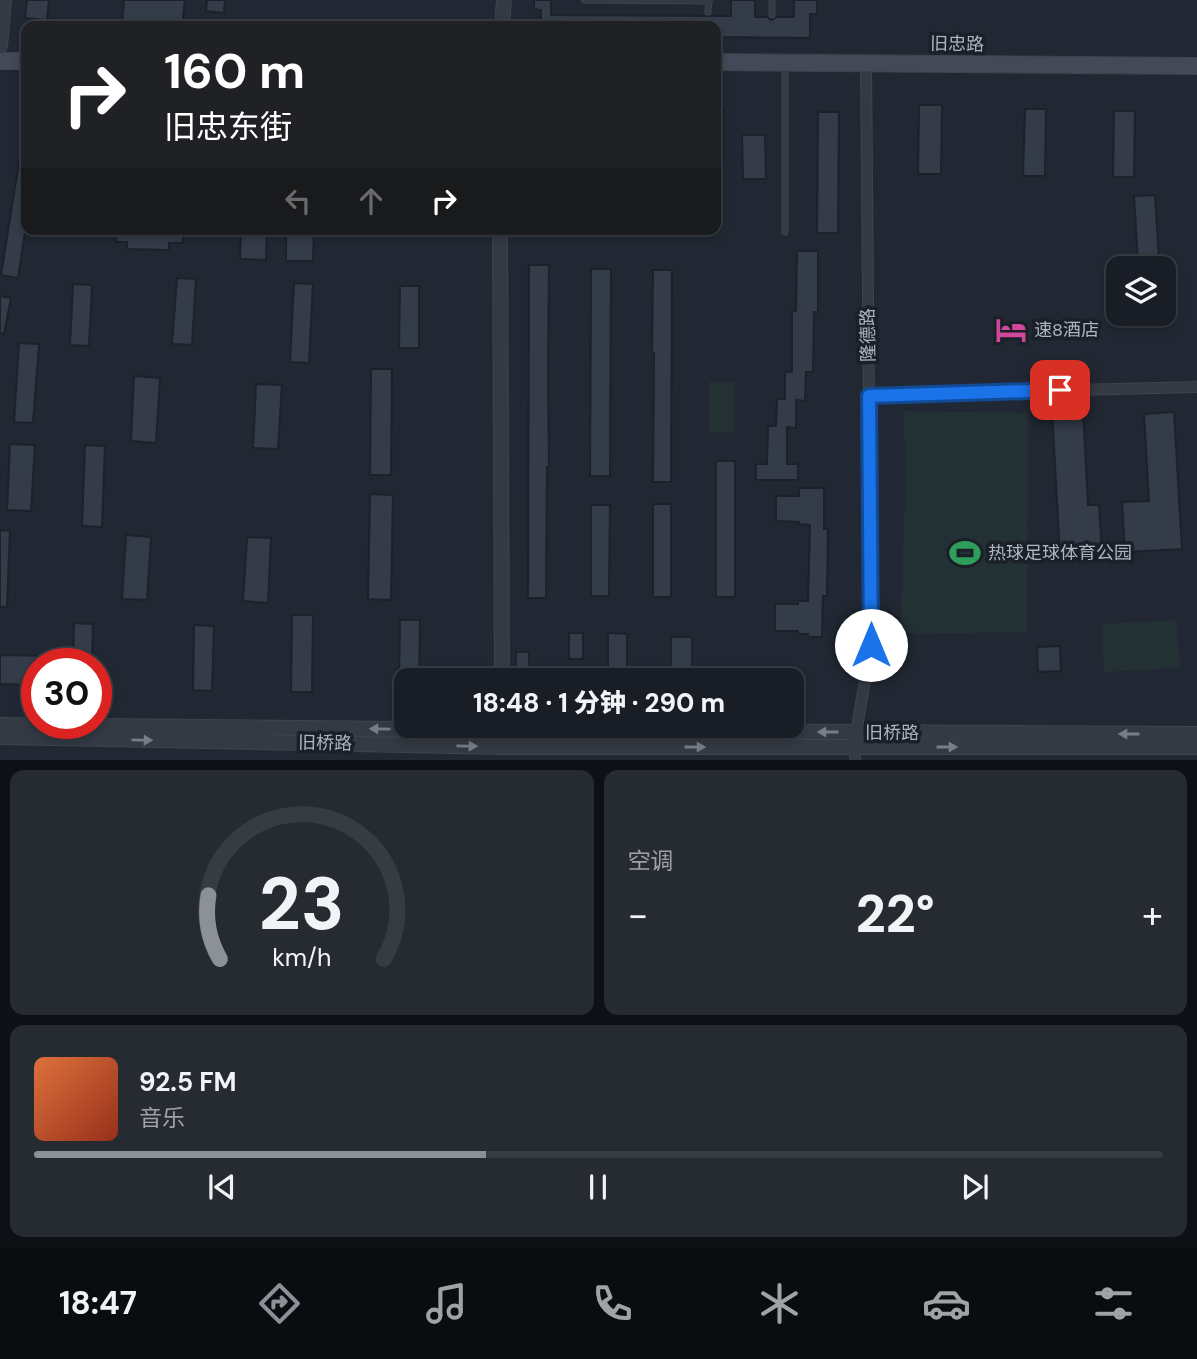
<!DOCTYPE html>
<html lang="zh">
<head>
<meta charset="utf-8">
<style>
  body { margin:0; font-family:"DM Sans","Noto Sans SC",sans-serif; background:#262b32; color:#f1f3f6; height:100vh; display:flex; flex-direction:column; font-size:26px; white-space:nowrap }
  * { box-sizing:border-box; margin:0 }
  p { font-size:23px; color:#9fa2a7 }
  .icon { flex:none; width:38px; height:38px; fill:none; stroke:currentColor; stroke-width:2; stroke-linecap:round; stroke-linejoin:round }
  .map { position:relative; height:760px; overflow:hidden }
  .side { display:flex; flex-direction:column; gap:10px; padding:10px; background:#0e1015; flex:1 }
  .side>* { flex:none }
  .banner { position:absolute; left:21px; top:21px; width:700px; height:214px; border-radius:14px; box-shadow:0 4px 10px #0003,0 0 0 2px #373c43; background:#202124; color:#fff; overflow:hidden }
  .fabs { position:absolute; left:1106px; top:256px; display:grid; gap:14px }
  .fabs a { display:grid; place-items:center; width:70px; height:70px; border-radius:14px; background:#191e26; box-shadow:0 4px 10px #0003,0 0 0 2px #373c43; font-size:35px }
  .speed { position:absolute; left:21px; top:648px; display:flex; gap:14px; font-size:35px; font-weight:700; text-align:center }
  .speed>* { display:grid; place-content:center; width:91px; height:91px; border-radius:50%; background:#191e26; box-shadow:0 4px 10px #0003,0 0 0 2px #373c43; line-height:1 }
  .speed .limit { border:10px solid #d22; background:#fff; color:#111 }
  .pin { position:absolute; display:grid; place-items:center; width:60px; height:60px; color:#fff; margin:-30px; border-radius:14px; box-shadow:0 4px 10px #0006 }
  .me { position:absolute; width:77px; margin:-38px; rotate:0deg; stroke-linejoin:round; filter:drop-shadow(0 0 5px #0008) }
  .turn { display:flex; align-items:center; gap:24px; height:147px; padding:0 28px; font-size:32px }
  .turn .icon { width:91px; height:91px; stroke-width:2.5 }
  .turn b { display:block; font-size:49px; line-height:60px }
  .lanes { display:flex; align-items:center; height:66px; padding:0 28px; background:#0003; justify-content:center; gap:35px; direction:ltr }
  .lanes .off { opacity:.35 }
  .big { font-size:52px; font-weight:800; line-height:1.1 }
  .side .widget { flex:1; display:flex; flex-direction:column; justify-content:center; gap:10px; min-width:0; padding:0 24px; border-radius:14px; background:#262b32 }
  .side .dial { align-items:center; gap:0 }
  .dial svg { height:182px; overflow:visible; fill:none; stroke:#373c43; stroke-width:7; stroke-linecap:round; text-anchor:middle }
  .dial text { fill:#f1f3f6; stroke:none }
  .song { display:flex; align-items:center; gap:21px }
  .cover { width:84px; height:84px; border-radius:10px; background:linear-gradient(135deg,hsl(20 70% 55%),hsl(10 70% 35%)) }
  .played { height:7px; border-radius:4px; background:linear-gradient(90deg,#8c9099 40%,#373c43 40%) }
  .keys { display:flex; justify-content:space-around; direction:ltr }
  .heat { display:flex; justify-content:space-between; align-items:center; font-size:38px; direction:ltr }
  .side .tiles { flex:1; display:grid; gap:10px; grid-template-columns:1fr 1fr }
  .widget:last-child { grid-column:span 2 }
  .trip { position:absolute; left:394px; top:668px; width:410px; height:70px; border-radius:14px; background:#191e26; box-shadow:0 4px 10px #0003,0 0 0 2px #373c43; font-weight:800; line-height:70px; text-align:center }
  .tabs { display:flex; height:112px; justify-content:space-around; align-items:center; background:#0a0c0f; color:#9fa2a7 }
  .tabs .icon { width:49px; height:49px }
  .tabs .on { color:#8c9099 }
  .tabs b { font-size:32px; color:#f1f3f6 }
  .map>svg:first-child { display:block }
  .green { fill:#233134 }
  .building { fill:#343b49; stroke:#1c212a; stroke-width:2 }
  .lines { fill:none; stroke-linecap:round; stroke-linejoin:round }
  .service-casing { stroke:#3e434d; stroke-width:7 }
  .minor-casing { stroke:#3e434d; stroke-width:12 }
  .tertiary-casing { stroke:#3e434d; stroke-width:16 }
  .secondary-casing { stroke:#3e434d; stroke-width:18 }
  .service { stroke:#343a44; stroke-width:5 }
  .minor { stroke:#343a44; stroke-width:10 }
  .tertiary { stroke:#343a44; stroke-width:14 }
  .secondary { stroke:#434956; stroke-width:16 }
  .oneway { fill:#777d89 }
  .route-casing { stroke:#114b97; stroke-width:18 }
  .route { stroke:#1a73e8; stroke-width:12 }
  .labels { text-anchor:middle; stroke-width:7; stroke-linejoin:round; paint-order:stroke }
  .street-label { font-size:18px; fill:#aeb4c1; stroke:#1a1f28 }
  .poi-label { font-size:18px; fill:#aeb4c1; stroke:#1a1f28; text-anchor:start }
</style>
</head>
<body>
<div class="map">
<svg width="1197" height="761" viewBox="0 0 1197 761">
  <rect width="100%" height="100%" fill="#212833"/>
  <g class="green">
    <polygon points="709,382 734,382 734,433 709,432"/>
    <polygon points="903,411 1028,413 1027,632 900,634 906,474"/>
    <polygon points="1177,620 1180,668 1104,672 1102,624"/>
  </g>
  <g class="building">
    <polygon points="27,0 49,0 47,20 25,18"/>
    <polygon points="124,0 185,0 182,26 122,21"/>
    <polygon points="207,0 225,0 224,13 206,11"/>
    <polygon points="534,0 551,0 551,15 731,16 731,0 755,0 755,17 767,17 771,20 777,17 794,17 794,0 817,0 817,14 810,14 810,38 716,37 716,26 541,26 541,10 534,9"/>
    <polygon points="919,105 942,105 941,174 918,174"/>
    <rect x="716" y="109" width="8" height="50"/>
    <polygon points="1025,109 1046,109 1045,176 1023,176"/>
    <polygon points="1114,111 1135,111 1134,177 1113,177"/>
    <polygon points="818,112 839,112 838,233 817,233"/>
    <polygon points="742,135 765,135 766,179 743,179"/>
    <polygon points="22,143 26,143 26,226 18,278 1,275"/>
    <polygon points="1155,195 1159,261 1138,262 1134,196"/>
    <polygon points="116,229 183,229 183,243 169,243 169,250 127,249 127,242 116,242"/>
    <polygon points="241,229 267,229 266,260 240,259"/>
    <polygon points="286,229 314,229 313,261 286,261"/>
    <polygon points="797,251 818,251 818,312 814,312 813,372 806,372 805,401 796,400 796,428 787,427 787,464 798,464 798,480 756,480 756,464 767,464 768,426 776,426 777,399 785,399 785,372 792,372 792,311 796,311"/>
    <polygon points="529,265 549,265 548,374 549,467 547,467 546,598 528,598"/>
    <polygon points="591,269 611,269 610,476 590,476"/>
    <polygon points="653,270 672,270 671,482 653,482 654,353 652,353"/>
    <polygon points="177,278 196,279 192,345 172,344"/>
    <polygon points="294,283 313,284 309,363 290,362"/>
    <polygon points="73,284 92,285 89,346 70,345"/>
    <polygon points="400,286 419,286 419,348 399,348"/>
    <polygon points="0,296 11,298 4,334 0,333"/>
    <polygon points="19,343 39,344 33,423 14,422"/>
    <polygon points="371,369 392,369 391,475 370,475"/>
    <polygon points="134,376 160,378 156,443 131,441"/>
    <polygon points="256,384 282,385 278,449 253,448"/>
    <polygon points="1083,409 1088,505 1099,505 1102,552 1060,555 1052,411"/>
    <polygon points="1174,412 1182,549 1125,552 1122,502 1149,501 1144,414"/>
    <polygon points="10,444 35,445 31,511 7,510"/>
    <polygon points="85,445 105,446 102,527 82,526"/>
    <rect x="716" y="461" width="19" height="136"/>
    <polygon points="799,488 824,488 824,529 828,529 827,596 823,596 822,637 808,637 808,634 798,634 798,631 775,631 775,604 798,604 798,601 808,601 810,525 798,524 799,522 776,521 776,496 799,496"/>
    <polygon points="370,494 393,495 391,600 368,599"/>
    <rect x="653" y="504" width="18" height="93"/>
    <polygon points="591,505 610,505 609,596 591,596"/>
    <polygon points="0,530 10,531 7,607 0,607"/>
    <polygon points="126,535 151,537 147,600 122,599"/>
    <polygon points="247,537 271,538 268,603 243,601"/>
    <polygon points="292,615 313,615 312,692 291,692"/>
    <polygon points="400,620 420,620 419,681 399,681"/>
    <polygon points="74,623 93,624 92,663 73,663"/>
    <polygon points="194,625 214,626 212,691 193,690"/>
    <rect x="569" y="633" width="14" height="26"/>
    <polygon points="608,633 627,634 627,681 608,681"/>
    <rect x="671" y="637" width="21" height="44"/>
    <polygon points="1060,646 1061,671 1038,672 1037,647"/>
    <polygon points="516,652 529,652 529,673 567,673 567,681 515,681"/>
    <polygon points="0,655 52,656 52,663 37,663 37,685 0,684"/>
  </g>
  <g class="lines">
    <g class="service-casing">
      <g id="service">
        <polyline points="584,0 709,1"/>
        <polyline points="708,12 709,0"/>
        <polyline points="772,15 772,0"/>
        <polyline points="785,63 785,232"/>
      </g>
    </g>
    <g class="minor-casing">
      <g id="minor">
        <polyline points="869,395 1197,387"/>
        <polyline points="855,761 856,733 871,645 866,62"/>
      </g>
    </g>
    <g class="tertiary-casing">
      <g id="tertiary">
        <polyline points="502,26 504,0"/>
        <polyline points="0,46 4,0"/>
        <polyline points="500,229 502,681"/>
        <polyline points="0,725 502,730 1197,734"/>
        <polyline points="0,737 502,747 1197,747"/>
      </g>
    </g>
    <g class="secondary-casing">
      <g id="secondary">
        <polyline points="0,61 26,61"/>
        <polyline points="716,62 1197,66"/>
      </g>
    </g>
    <use href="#service" class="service"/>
    <use href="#minor" class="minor"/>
    <use href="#tertiary" class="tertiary"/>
    <use href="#secondary" class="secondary"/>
  </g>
  <defs><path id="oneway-solid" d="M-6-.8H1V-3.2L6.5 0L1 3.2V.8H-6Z" transform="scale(1.75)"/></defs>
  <g class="oneway">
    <use href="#oneway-solid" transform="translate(380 729) rotate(-179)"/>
    <use href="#oneway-solid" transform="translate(828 732) rotate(-180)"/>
    <use href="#oneway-solid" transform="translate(1129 734) rotate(-180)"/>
    <use href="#oneway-solid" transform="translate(142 740) rotate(1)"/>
    <use href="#oneway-solid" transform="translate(467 746) rotate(1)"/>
    <use href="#oneway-solid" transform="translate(695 747)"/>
    <use href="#oneway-solid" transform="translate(947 747)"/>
  </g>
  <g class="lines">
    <g class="route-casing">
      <polyline id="route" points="871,645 869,396 1060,390"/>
    </g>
    <use href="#route" class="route"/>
  </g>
  <defs>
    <g id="hotel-bare" transform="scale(2.415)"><path d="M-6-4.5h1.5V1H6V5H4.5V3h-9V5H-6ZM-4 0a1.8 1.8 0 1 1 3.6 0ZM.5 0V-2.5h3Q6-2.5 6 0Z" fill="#d1479c" stroke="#1a1f28" stroke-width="2.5" paint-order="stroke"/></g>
    <g id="stadium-bare" transform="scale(2.415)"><path d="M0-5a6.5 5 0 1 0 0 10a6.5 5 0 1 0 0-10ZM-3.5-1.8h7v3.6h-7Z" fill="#2e9e5b" stroke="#1a1f28" stroke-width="2.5" paint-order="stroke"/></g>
  </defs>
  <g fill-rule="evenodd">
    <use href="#hotel-bare" x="1011" y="330"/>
    <use href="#stadium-bare" x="965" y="553"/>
  </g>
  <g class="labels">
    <g class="street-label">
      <text transform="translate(957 44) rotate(1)" y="6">旧忠路</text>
      <text transform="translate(868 335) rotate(-91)" y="6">隆德路</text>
      <text x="892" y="739">旧桥路</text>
      <text transform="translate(325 743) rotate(1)" y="6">旧桥路</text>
    </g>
    <g class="poi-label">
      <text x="1034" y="336">速8酒店</text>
      <text x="988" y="559">热球足球体育公园</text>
    </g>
  </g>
</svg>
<div class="fabs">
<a><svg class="icon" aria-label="layers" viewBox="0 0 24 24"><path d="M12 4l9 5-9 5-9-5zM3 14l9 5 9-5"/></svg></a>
</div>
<div class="speed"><div class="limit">30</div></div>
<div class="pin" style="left:1060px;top:390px;background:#d93025"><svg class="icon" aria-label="arrive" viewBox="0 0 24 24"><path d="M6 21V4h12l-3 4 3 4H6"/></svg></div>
<svg class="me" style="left:871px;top:645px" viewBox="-20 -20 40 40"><circle r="19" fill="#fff"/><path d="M0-13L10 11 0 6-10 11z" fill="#1a73e8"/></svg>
<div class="trip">18:48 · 1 分钟 · 290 m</div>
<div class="banner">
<div class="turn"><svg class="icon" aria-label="right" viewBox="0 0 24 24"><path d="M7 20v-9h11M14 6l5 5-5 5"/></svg><div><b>160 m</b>旧忠东街</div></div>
<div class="lanes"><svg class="icon off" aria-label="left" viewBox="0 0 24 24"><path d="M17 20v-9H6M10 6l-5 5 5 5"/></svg><svg class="icon off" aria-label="ahead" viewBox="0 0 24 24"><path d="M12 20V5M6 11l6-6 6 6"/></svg><svg class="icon" aria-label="right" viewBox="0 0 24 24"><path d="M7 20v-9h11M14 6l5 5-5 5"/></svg></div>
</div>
</div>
<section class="side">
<div class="tiles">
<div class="widget dial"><svg viewBox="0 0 100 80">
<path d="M14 69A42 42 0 1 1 86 69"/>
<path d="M14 69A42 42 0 0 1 9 41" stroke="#8c9099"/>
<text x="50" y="56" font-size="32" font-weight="700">23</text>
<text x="50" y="72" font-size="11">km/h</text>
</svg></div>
<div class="widget"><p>空调</p>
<div class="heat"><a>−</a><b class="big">22°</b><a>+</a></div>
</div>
<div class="widget">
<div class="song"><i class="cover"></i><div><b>92.5 FM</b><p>音乐</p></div></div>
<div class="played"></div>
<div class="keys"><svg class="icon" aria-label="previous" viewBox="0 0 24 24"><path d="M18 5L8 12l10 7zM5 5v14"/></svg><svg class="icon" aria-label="pause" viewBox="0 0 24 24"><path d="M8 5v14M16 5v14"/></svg><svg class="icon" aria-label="next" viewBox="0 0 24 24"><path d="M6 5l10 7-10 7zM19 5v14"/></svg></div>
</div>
</div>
</section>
<nav class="tabs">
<b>18:47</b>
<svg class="icon on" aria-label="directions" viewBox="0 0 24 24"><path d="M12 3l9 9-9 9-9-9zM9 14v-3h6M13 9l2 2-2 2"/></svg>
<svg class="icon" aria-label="music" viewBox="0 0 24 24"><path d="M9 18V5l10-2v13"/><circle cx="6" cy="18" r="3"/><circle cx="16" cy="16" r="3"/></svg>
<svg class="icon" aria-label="phone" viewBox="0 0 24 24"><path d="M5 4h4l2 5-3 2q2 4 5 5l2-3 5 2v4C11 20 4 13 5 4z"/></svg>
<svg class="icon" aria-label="climate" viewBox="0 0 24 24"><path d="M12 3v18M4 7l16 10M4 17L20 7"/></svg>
<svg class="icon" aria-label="car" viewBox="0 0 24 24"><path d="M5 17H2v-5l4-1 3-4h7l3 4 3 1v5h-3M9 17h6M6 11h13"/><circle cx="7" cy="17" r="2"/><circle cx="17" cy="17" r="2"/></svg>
<svg class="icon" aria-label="filters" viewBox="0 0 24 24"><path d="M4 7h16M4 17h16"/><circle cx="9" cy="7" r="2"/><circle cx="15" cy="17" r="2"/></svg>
</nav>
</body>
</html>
